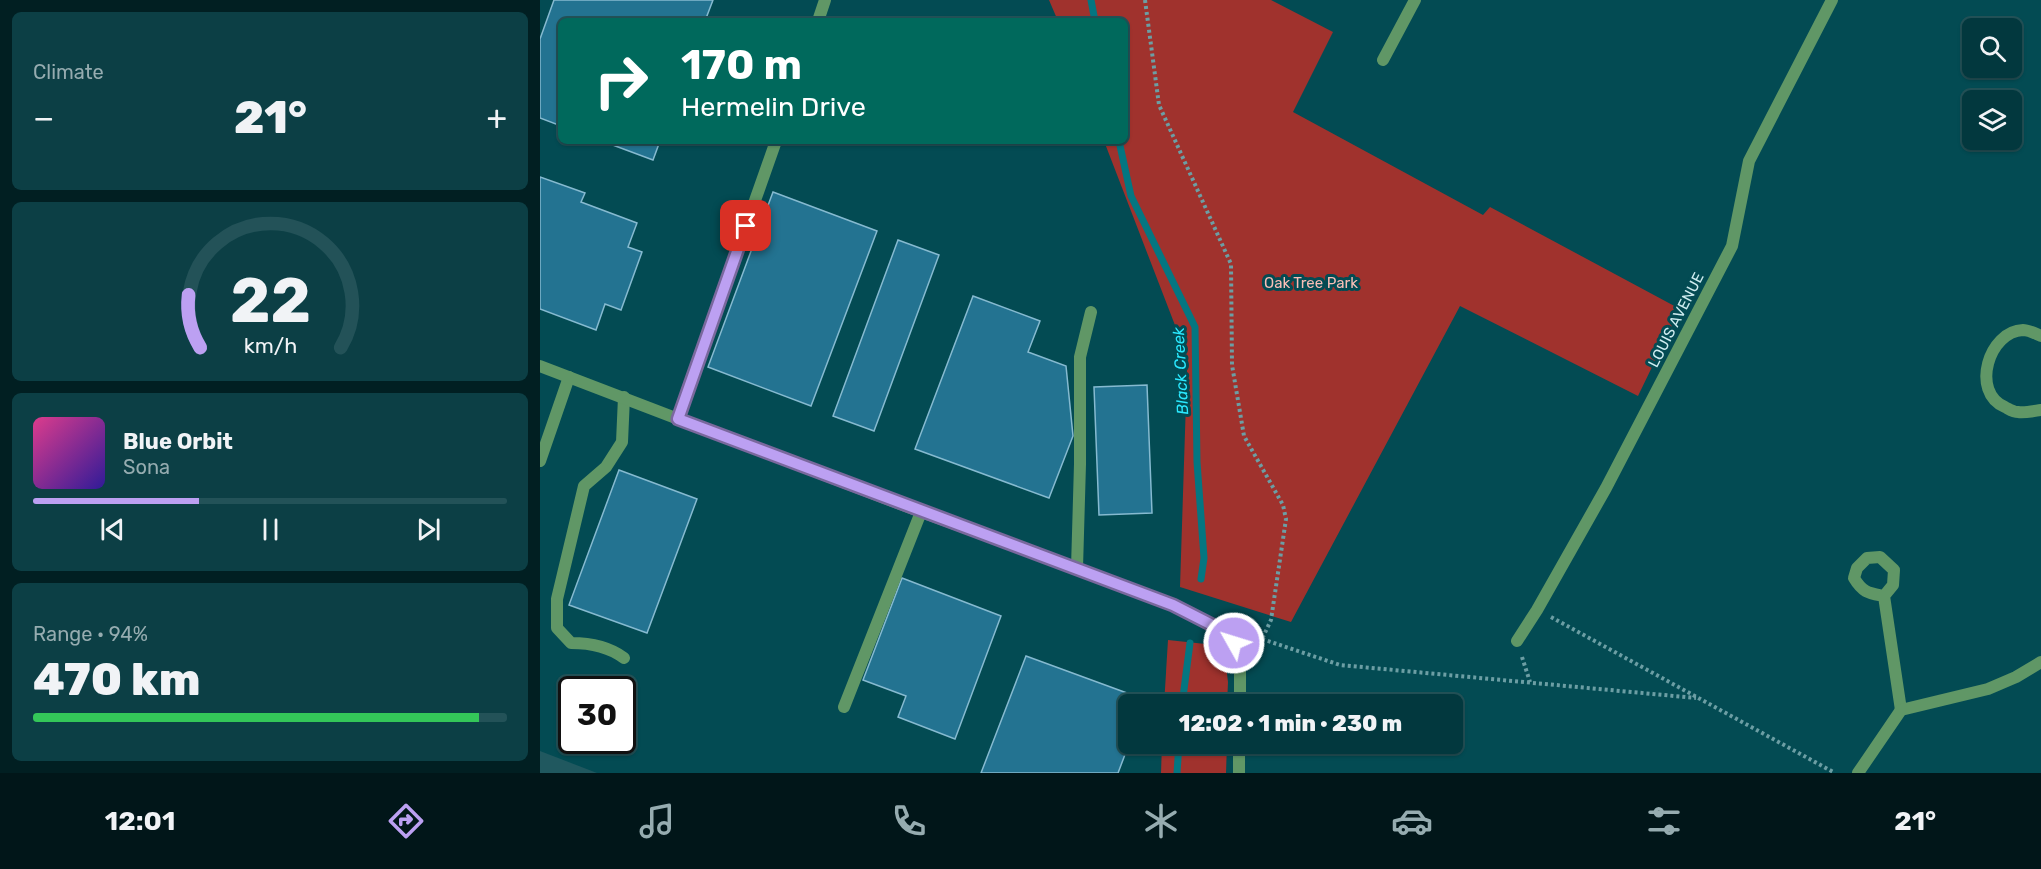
<!DOCTYPE html>
<html lang="en">
<head>
<meta charset="utf-8">
<style>
  body { margin:0; font-family:Rubik,sans-serif; background:#0c3f45; color:#f1f3f6; height:100vh; display:flex; flex-direction:column; font-size:22px; white-space:nowrap }
  * { box-sizing:border-box; margin:0 }
  p { font-size:20px; color:#96acb0 }
  .icon { flex:none; width:33px; height:33px; fill:none; stroke:currentColor; stroke-width:2; stroke-linecap:round; stroke-linejoin:round }
  .map { position:relative; flex:1; overflow:hidden }
  .details { display:flex; flex-direction:column; gap:12px; padding:12px; background:#011f22; width:540px }
  .details>* { flex:none }
  .guide { position:absolute; left:18px; top:18px; width:570px; height:126px; border-radius:9px; box-shadow:0 2px 4px #0004,0 0 0 2px #235258; background:#00695c; color:#fff; overflow:hidden }
  .controls { position:absolute; left:1422px; top:18px; display:grid; gap:12px }
  .controls a { display:grid; place-items:center; width:60px; height:60px; border-radius:9px; background:#02383e; box-shadow:0 2px 4px #0004,0 0 0 2px #235258; font-size:30px }
  .speed { position:absolute; left:18px; top:676px; display:flex; gap:12px; font-size:30px; font-weight:700; text-align:center }
  .speed>* { display:grid; place-content:center; width:78px; height:78px; border-radius:50%; background:#02383e; box-shadow:0 2px 4px #0004,0 0 0 2px #235258; line-height:1 }
  .speed .limit { border:3px solid #111; border-radius:9px; background:#fff; color:#111 }
  .pin { position:absolute; display:grid; place-items:center; width:51px; height:51px; color:#fff; margin:-26px; border-radius:12px; box-shadow:0 3px 9px #0006 }
  .me { position:absolute; width:66px; margin:-33px; rotate:309deg; stroke-linejoin:round; filter:drop-shadow(0 0 4px #0008) }
  .turn { display:flex; align-items:center; gap:21px; height:126px; padding:0 24px; font-size:27px }
  .turn .icon { width:78px; height:78px; stroke-width:2.5 }
  .turn b { display:block; font-size:42px; line-height:51px }
  .big { font-size:45px; font-weight:800; line-height:1.1 }
  .details .widget { flex:1; display:flex; flex-direction:column; justify-content:center; gap:9px; min-width:0; padding:0 21px; border-radius:9px; background:#0c3f45 }
  .details .dial { align-items:center; gap:0 }
  .dial svg { height:156px; overflow:visible; fill:none; stroke:#235258; stroke-width:7; stroke-linecap:round; text-anchor:middle }
  .dial text { fill:#f1f3f6; stroke:none }
  .song { display:flex; align-items:center; gap:18px }
  .cover { width:72px; height:72px; border-radius:9px; background:linear-gradient(135deg,hsl(330 70% 55%),hsl(250 70% 35%)) }
  .played { height:6px; border-radius:3px; background:linear-gradient(90deg,#bca0f2 35%,#235258 35%) }
  .keys { display:flex; justify-content:space-around; direction:ltr }
  .heat { display:flex; justify-content:space-between; align-items:center; font-size:33px; direction:ltr }
  .charge { height:9px; border-radius:4px; background:linear-gradient(90deg,#34c759 94%,#235258 0) }
  .trip { position:absolute; left:578px; top:694px; width:345px; height:60px; border-radius:9px; background:#02383e; box-shadow:0 2px 4px #0004,0 0 0 2px #235258; font-weight:800; line-height:60px; text-align:center }
  .menu { display:flex; height:96px; justify-content:space-around; align-items:center; background:#011619; color:#96acb0 }
  .menu .icon { width:42px; height:42px }
  .menu .selected { color:#bca0f2 }
  .menu b { font-size:27px; color:#f1f3f6 }
  main { display:flex; flex:1; min-height:0 }
  .map>svg:first-child { display:block }
  .built { fill:#20585f }
  .green { fill:#a0322d }
  .lines { fill:none; stroke-linecap:round; stroke-linejoin:round }
  .stream { stroke:#047681; stroke-width:7 }
  .building { fill:#237391; stroke:#86bad0; stroke-width:1.5 }
  .path { stroke:#6c9ea4; stroke-width:4; stroke-dasharray:3 3; stroke-linecap:butt }
  .lane { stroke:#609766; stroke-width:12 }
  .street { stroke:#609766; stroke-width:12 }
  .route-casing { stroke:#7a689d; stroke-width:15 }
  .route { stroke:#bca0f2; stroke-width:10 }
  .labels { text-anchor:middle; stroke-width:6; stroke-linejoin:round; paint-order:stroke }
  .park-label { font-size:15px; fill:#fabeb6; stroke:#034b53 }
  .street-label { font-size:15px; fill:#cfedf1; stroke:#034b53 }
  .water-label { font-size:16px; font-style:italic; fill:#2ae9ff; stroke:#034b53 }
</style>
</head>
<body>
<main>
<section class="details">
<div class="widget"><p>Climate</p>
<div class="heat"><a>−</a><b class="big">21°</b><a>+</a></div>
</div>
<div class="widget dial"><svg viewBox="0 0 100 80">
<path d="M14 69A42 42 0 1 1 86 69"/>
<path d="M14 69A42 42 0 0 1 8 42" stroke="#bca0f2"/>
<text x="50" y="56" font-size="32" font-weight="700">22</text>
<text x="50" y="72" font-size="11">km/h</text>
</svg></div>
<div class="widget">
<div class="song"><i class="cover"></i><div><b>Blue Orbit</b><p>Sona</p></div></div>
<div class="played"></div>
<div class="keys"><svg class="icon" aria-label="previous" viewBox="0 0 24 24"><path d="M18 5L8 12l10 7zM5 5v14"/></svg><svg class="icon" aria-label="pause" viewBox="0 0 24 24"><path d="M8 5v14M16 5v14"/></svg><svg class="icon" aria-label="next" viewBox="0 0 24 24"><path d="M6 5l10 7-10 7zM19 5v14"/></svg></div>
</div>
<div class="widget"><p>Range · 94%</p><b class="big">470 km</b><div class="charge"></div></div>
</section>
<div class="map">
<svg width="1501" height="773" viewBox="0 0 1501 773">
  <rect width="100%" height="100%" fill="#034b53"/>
  <polygon class="built" points="0,751 57,773 0,773"/>
  <g class="green">
    <polygon points="509,0 731,0 793,32 753,112 943,215 950,207 1140,309 1098,396 920,306 751,622 640,587 647,370 638,333 564,141 585,141 585,21 518,21"/>
    <polygon points="628,640 675,645 685,657 688,682 687,705 624,705"/>
    <polygon points="622,744 687,744 686,773 621,773"/>
  </g>
  <g class="lines">
    <g class="stream">
      <polyline points="551,0 555,21"/>
      <polyline points="579,141 591,196 655,327 657,462 664,558 661,579"/>
      <polyline points="642,705 650,643"/>
      <polyline points="637,773 639,744"/>
    </g>
  </g>
  <g class="building">
    <polygon points="14,0 173,0 165,21 21,21 21,126 0,118 0,39"/>
    <polygon points="62,141 120,141 113,160"/>
    <polygon points="0,177 45,193 41,202 97,223 88,247 102,252 81,310 65,304 56,330 0,309"/>
    <polygon points="233,192 337,231 271,406 168,367"/>
    <polygon points="358,240 399,255 334,431 293,416"/>
    <polygon points="433,296 500,321 488,352 526,366 533,436 509,498 375,449"/>
    <polygon points="607,385 612,513 559,515 554,387"/>
    <polygon points="79,470 157,499 107,633 29,605"/>
    <polygon points="362,578 461,616 415,739 358,717 366,696 323,680"/>
    <polygon points="486,656 606,700 604,705 588,705 588,744 589,744 578,773 441,773"/>
  </g>
  <g class="lines">
    <g class="path">
      <polyline points="605,0 619,105 691,264 692,365 704,436 743,505 746,519 731,620 722,639 713,649"/>
      <polyline points="1011,617 1295,773"/>
      <polyline points="722,639 800,665 1156,698"/>
      <polyline points="982,657 990,682"/>
    </g>
    <g class="lane">
      <polyline points="0,461 29,377"/>
      <polyline points="537,568 540,464 540,357 551,312"/>
      <path d="M 84,658 C 68,646 50,643 31,643 L 17,628 L 17,599 L 44,486 L 66,467 L 82,442 L 84,397"/>
      <polyline points="304,707 381,512"/>
    </g>
    <g class="street">
      <polyline points="278,21 285,0"/>
      <polyline points="843,60 875,0"/>
      <path d="M 1501,336 C 1496,334 1489,330 1483,330 C 1449,331 1430,392 1465,407 C 1469,409 1473,412 1478,412 C 1485,413 1494,411 1501,410"/>
      <polyline points="0,366 381,512 537,568 633,605 682,630 694,643 700,663 700,705"/>
      <polyline points="138,419 236,141"/>
      <path d="M 1344,596 L 1353,585 L 1354,570 L 1340,557 L 1327,558 L 1317,568 L 1314,578 C 1323,593 1329,593 1344,596 L 1361,710"/>
      <polyline points="977,641 997,610 1066,488 1192,246 1209,161 1292,0"/>
      <polyline points="699,773 699,744"/>
      <polyline points="1318,773 1361,710 1448,689 1476,677 1501,662"/>
    </g>
  </g>
  <g class="lines">
    <g class="route-casing">
      <polyline id="route" points="206,226 138,419 633,605 682,630 694,643"/>
    </g>
    <use href="#route" class="route"/>
  </g>
  <g class="labels">
    <g class="park-label">
      <text x="771" y="288">Oak Tree Park</text>
    </g>
    <g class="street-label">
      <text transform="translate(1136 320) rotate(-63)" y="5">LOUIS AVENUE</text>
    </g>
    <g class="water-label">
      <text transform="translate(640 371) rotate(-93)" y="6">Black Creek</text>
    </g>
  </g>
</svg>
<div class="controls">
<a><svg class="icon" aria-label="search" viewBox="0 0 24 24"><circle cx="10" cy="10" r="6"/><path d="M15 15l6 6"/></svg></a>
<a><svg class="icon" aria-label="layers" viewBox="0 0 24 24"><path d="M12 4l9 5-9 5-9-5zM3 14l9 5 9-5"/></svg></a>
</div>
<div class="speed"><div class="limit">30</div></div>
<div class="pin" style="left:206px;top:226px;background:#d93025"><svg class="icon" aria-label="arrive" viewBox="0 0 24 24"><path d="M6 21V4h12l-3 4 3 4H6"/></svg></div>
<svg class="me" style="left:694px;top:643px" viewBox="-20 -20 40 40"><circle r="17" fill="#bca0f2" stroke="#fff" stroke-width="3"/><path d="M0-11L8 9 0 5-8 9z" fill="#fff"/></svg>
<div class="trip">12:02 · 1 min · 230 m</div>
<div class="guide">
<div class="turn"><svg class="icon" aria-label="right" viewBox="0 0 24 24"><path d="M7 20v-9h11M14 6l5 5-5 5"/></svg><div><b>170 m</b>Hermelin Drive</div></div>
</div>
</div>
</main>
<nav class="menu">
<b>12:01</b>
<svg class="icon selected" aria-label="directions" viewBox="0 0 24 24"><path d="M12 3l9 9-9 9-9-9zM9 14v-3h6M13 9l2 2-2 2"/></svg>
<svg class="icon" aria-label="music" viewBox="0 0 24 24"><path d="M9 18V5l10-2v13"/><circle cx="6" cy="18" r="3"/><circle cx="16" cy="16" r="3"/></svg>
<svg class="icon" aria-label="phone" viewBox="0 0 24 24"><path d="M5 4h4l2 5-3 2q2 4 5 5l2-3 5 2v4C11 20 4 13 5 4z"/></svg>
<svg class="icon" aria-label="climate" viewBox="0 0 24 24"><path d="M12 3v18M4 7l16 10M4 17L20 7"/></svg>
<svg class="icon" aria-label="car" viewBox="0 0 24 24"><path d="M5 17H2v-5l4-1 3-4h7l3 4 3 1v5h-3M9 17h6M6 11h13"/><circle cx="7" cy="17" r="2"/><circle cx="17" cy="17" r="2"/></svg>
<svg class="icon" aria-label="filters" viewBox="0 0 24 24"><path d="M4 7h16M4 17h16"/><circle cx="9" cy="7" r="2"/><circle cx="15" cy="17" r="2"/></svg>
<b>21°</b>
</nav>
</body>
</html>
